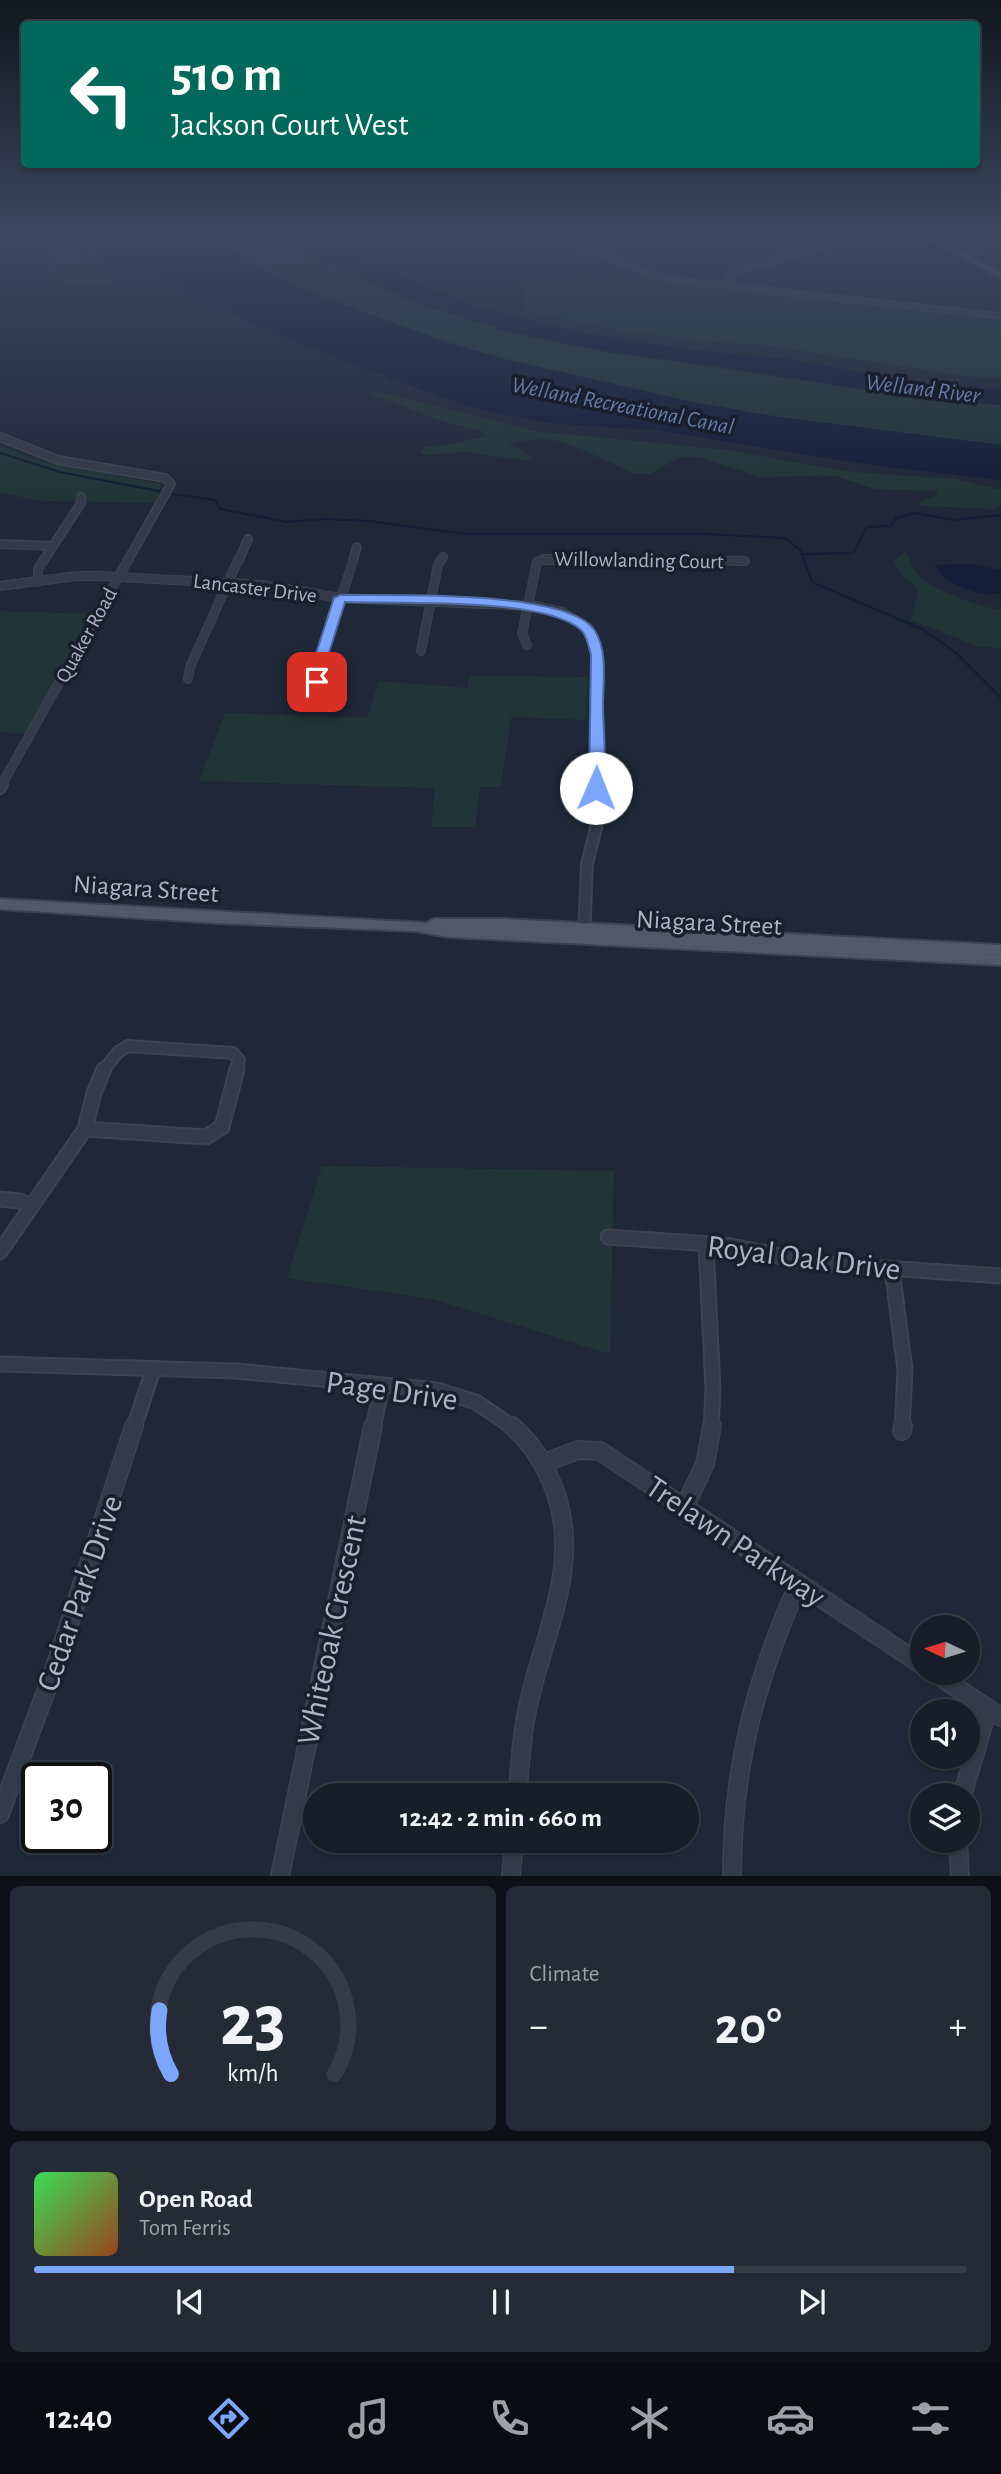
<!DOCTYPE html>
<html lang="en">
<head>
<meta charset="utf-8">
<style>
  body { margin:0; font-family:"Alegreya Sans",sans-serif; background:#242b36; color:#f1f3f6; height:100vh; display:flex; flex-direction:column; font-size:26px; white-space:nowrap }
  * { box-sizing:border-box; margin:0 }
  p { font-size:23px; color:#9ea2a8 }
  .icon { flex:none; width:38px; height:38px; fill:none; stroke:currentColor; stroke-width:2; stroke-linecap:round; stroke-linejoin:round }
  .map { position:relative; height:1876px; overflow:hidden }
  .drawer { display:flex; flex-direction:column; gap:10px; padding:10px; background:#0d1017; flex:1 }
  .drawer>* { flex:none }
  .hud { position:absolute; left:21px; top:21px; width:959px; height:147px; border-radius:7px; box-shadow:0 2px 5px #0004,0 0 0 2px #363c47; background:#00695c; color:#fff; overflow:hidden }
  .needle { width:46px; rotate:274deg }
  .fabs { position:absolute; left:910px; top:1615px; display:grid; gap:14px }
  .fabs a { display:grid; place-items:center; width:70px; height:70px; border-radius:50%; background:#171e2a; box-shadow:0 2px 5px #0004,0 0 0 2px #363c47; font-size:35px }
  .speed { position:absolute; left:21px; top:1762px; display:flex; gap:14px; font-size:35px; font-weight:700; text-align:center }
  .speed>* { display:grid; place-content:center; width:91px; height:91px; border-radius:50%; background:#171e2a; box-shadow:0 2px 5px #0004,0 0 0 2px #363c47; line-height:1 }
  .speed .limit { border:4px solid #111; border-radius:10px; background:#fff; color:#111 }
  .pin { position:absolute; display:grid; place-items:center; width:60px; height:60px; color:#fff; margin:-30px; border-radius:14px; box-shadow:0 4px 10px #0006 }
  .me { position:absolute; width:77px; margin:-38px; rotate:1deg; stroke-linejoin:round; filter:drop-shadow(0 0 5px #0008) }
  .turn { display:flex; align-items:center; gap:24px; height:147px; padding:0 35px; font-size:32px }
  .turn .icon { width:91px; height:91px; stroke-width:2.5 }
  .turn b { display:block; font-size:49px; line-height:60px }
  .big { font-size:52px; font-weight:600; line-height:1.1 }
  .drawer .widget { flex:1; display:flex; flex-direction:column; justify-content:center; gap:10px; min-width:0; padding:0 24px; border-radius:10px; background:#242b36 }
  .drawer .dial { align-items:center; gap:0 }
  .dial svg { height:182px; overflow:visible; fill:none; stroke:#363c47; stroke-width:7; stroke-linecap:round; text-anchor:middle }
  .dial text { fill:#f1f3f6; stroke:none }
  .song { display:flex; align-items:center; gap:21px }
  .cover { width:84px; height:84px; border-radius:10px; background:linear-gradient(135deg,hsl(130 70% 55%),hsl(20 70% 35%)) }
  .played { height:7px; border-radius:4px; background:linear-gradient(90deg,#7ca5fc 75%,#363c47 75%) }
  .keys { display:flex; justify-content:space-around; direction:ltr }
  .heat { display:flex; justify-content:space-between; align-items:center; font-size:38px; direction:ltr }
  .drawer .tiles { flex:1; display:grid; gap:10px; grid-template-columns:1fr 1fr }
  .widget:last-child { grid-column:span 2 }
  .trip { position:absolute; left:303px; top:1783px; width:396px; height:70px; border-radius:35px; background:#171e2a; box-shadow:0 2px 5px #0004,0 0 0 2px #363c47; font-weight:600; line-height:70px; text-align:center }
  .menu { display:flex; height:112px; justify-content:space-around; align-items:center; background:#090c11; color:#9ea2a8 }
  .menu .icon { width:49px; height:49px }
  .menu .on { color:#7ca5fc }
  .menu b { font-size:32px; color:#f1f3f6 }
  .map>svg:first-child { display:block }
  .green { fill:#213539 }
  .water { fill:#131f36 }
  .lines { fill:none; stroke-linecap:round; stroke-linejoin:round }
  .stream { stroke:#131f36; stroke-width:2 }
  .minor-far5-casing { stroke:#3c4452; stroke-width:7 }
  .minor-far4-casing { stroke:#3c4452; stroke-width:10 }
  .minor-far3-casing { stroke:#3c4452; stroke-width:10 }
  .minor-far2-casing { stroke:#3c4452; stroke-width:14 }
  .minor-far1-casing { stroke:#3c4452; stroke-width:17 }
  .minor-casing { stroke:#3c4452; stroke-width:20 }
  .major-casing { stroke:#3c4452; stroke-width:4 }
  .minor-far5 { stroke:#333a49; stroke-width:5 }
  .minor-far4 { stroke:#333a49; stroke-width:7 }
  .minor-far3 { stroke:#333a49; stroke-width:8 }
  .minor-far2 { stroke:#333a49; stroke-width:10 }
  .minor-far1 { stroke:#333a49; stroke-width:13 }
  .minor { stroke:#333a49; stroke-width:17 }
  .major { fill:#505969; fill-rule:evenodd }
  .route { fill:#7ca5fc; stroke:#516ba4; stroke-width:2 }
  .labels { text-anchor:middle; stroke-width:7; stroke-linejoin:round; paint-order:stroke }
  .far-street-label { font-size:21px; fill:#adb5c5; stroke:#18202d }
  .far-water-label { font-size:23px; font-style:italic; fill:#647ca6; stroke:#18202d }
  .street-label { font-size:26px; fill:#adb5c5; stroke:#18202d }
  .near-street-label { font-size:32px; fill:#adb5c5; stroke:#18202d }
</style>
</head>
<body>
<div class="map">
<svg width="1001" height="1876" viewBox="0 0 1001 1876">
  <rect width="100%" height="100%" fill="#1f2838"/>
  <g class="green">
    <path d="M 206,234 L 257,234 L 333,266 L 509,332 L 572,346 L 917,398 L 1001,405 L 1001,445 C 799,424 595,394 403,327 C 356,310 309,294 265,271 C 245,260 225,247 206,234 Z"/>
    <polygon points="61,240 83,258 115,272 117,274 110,286 46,281 54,269 45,251"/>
    <polygon points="621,273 1001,319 1001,377 970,377 764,345 714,342 628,332 526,311 522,281"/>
    <polygon points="379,391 534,431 727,450 852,472 955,479 1001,490 1001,506 992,509 922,506 918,502 937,495 937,491 875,489 835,476 761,477 699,457 680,457 650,474 635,474 579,448 554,440 538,439 509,443 532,458 531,461 464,452 425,455 420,452 424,447 454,444 485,436 482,431 444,422 371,394"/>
    <polygon points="4,447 41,461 162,484 156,503 44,501 0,493 0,448"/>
    <path d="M 906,551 C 910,559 913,570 919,575 C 939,594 976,604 1001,611 L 1001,648 L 980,647 L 911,620 L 918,589 L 902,576 L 893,562 Z"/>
    <polygon points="0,611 90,614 28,734 0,732"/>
    <polygon points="469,676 588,677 585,720 511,717 501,787 480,787 475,827 431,827 435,788 199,781 225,713 367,718 379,681 468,688"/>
    <polygon points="322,1166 614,1171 610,1354 433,1299 287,1278"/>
  </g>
  <g class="water">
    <polygon points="72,234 206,234 264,270 302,289 449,343 505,359 697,403 772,416 1001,445 1001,480 878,466 653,430 557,424 486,411 440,397 290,340 231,313 157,274 117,263 93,251"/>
    <polygon points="257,234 303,234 469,304 582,333 684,349 793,360 922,383 1001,388 1001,405 917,398 742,370 613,353 509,332 419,304"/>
    <path d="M 970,564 L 1001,570 L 1001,593 C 982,599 942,584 935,565 Z"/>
  </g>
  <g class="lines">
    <g class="stream">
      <polyline points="0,453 60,472 164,492"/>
      <polyline points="172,494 215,500 220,509 287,522 323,519 369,521 465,534 705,534 785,538 801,551 812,582 922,629 955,652 1001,698"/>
      <polyline points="803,554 853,553 867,527 891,526 896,518 915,513 953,520 1001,515"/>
    </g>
    <g class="minor-far5-casing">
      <g id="minor-far5">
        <polyline points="550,234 653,275 676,280 1001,316"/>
        <polyline points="967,253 978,252 968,234"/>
        <polyline points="722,285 735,272 868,234"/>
      </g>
    </g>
    <g class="minor-far4-casing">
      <g id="minor-far4">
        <polyline points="0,437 58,460 165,478 171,484 128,560"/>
        <polyline points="0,544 53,546"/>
        <polyline points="44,560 81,503 81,497"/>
        <polyline points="239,560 248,539"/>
        <polyline points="353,560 357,547"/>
        <polyline points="441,560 443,557"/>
        <polyline points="543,560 601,560"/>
      </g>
    </g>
    <g class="minor-far3-casing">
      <g id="minor-far3">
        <polyline points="38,582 38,569 45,558"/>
        <polyline points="0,586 77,576 100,576 263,585 340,598 535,606 562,612 585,626 593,637 597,655 596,786"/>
        <polyline points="527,645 522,634 537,562 544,559 745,561"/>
        <polyline points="421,651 438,565 442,558"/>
        <polyline points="188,679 190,667 239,558"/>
        <polyline points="317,682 315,678 354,558"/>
        <polyline points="1,786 129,558"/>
      </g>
    </g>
    <g class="minor-far2-casing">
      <g id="minor-far2">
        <polyline points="0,788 2,784"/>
        <polyline points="584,937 587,864 596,828 596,784"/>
        <polyline points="103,1071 118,1052 128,1046 233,1053 239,1060 236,1071"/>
      </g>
    </g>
    <g class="minor-far1-casing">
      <g id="minor-far1">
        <polyline points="85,1129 206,1137 222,1127 237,1069"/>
        <polyline points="85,1129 94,1093 104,1069"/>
        <polyline points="0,1199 20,1201 32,1206"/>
        <polyline points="608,1237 726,1245 813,1263 1001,1276"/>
        <polyline points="706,1244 713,1390 711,1428"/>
        <polyline points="0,1252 85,1129"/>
        <polyline points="892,1269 905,1370 902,1428"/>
        <polyline points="0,1364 236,1371 437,1390 476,1402 514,1428"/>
        <polyline points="134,1428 153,1370"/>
        <polyline points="373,1428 382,1385"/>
      </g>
    </g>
    <g class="minor-casing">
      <g id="minor">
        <path d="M 512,1426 C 534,1445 548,1470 557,1497 C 581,1574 539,1642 526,1716 C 521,1742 520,1770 517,1796"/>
        <polyline points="902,1431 903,1426"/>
        <polyline points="544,1463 578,1450 600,1451 922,1665"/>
        <polyline points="685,1506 705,1464 712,1426"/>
        <polyline points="934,1673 1001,1717"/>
        <polyline points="962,1796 988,1709"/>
        <polyline points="0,1814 54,1670 134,1426"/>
        <polyline points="958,1841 960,1876"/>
        <polyline points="280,1876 373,1426"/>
        <polyline points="511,1876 514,1841"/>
        <path d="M 732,1876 C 732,1769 755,1680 799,1583"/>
      </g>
    </g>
    <g class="major-casing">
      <g id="major">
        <path d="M 912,234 C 939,234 977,260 1001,273 L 1001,278 L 960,255 Z"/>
        <polygon points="0,899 427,923 434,919 503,919 1001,945 1001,955 477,929 1001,955 1001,965 449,937 415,931 217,923 0,909"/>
      </g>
    </g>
    <use href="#minor-far5" class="minor-far5"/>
    <use href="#minor-far4" class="minor-far4"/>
    <use href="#minor-far3" class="minor-far3"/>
    <use href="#minor-far2" class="minor-far2"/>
    <use href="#minor-far1" class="minor-far1"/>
    <use href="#minor" class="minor"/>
    <use href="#major" class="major"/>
  </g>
  <linearGradient id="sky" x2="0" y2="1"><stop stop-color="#11161f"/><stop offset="0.47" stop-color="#3c485e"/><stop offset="1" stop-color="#3c485e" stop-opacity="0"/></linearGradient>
  <rect width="1001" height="497" fill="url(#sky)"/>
  <path class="route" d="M 340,595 C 389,596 570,589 595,631 C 608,652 603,682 603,705 C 603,724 608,776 601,790 L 591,790 L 589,788 L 591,655 C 589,647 587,636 581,630 C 545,597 397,604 345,602 L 321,678 L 323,682 L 321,684 L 312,684 L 308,678 L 334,598 Z"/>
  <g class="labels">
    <g class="far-street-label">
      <text transform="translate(639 560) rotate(1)" y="7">Willowlanding Court</text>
      <text transform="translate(255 588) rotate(7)" y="7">Lancaster Drive</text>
      <text transform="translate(86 635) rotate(-61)" y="7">Quaker Road</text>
    </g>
    <g class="far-water-label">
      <text transform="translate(923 388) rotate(7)" y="8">Welland River</text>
      <text transform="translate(623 405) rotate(11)" y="8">Welland Recreational Canal</text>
    </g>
    <g class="street-label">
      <text transform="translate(146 888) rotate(4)" y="9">Niagara Street</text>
      <text transform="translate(709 922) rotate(3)" y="9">Niagara Street</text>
    </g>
    <g class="near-street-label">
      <text transform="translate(804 1257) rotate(7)" y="11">Royal Oak Drive</text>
      <text transform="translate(392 1390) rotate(8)" y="11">Page Drive</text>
      <text transform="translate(736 1541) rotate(34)" y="11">Trelawn Parkway</text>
      <text transform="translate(79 1593) rotate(-71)" y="11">Cedar Park Drive</text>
      <text transform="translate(331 1630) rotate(-78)" y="11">Whiteoak Crescent</text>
    </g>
  </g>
</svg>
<div class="fabs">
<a><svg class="needle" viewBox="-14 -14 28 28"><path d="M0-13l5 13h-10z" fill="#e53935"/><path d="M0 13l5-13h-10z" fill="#9ea2a8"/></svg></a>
<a><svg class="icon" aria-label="sound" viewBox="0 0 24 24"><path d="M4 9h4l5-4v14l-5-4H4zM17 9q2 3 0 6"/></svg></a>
<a><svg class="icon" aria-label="layers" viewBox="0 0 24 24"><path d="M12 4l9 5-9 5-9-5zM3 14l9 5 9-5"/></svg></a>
</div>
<div class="speed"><div class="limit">30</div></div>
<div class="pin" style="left:317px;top:682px;background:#d93025"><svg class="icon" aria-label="arrive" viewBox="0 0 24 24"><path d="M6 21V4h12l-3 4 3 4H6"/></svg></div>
<svg class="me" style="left:596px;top:788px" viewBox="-20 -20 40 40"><circle r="19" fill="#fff"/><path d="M0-13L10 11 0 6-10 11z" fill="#7ca5fc"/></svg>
<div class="trip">12:42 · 2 min · 660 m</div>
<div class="hud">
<div class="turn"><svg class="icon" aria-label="left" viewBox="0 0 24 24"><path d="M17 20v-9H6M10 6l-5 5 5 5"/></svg><div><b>510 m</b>Jackson Court West</div></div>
</div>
</div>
<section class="drawer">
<div class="tiles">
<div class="widget dial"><svg viewBox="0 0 100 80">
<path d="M14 69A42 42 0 1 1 86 69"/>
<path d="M14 69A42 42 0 0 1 9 41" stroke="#7ca5fc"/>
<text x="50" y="56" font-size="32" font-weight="700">23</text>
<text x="50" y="72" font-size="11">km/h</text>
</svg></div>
<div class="widget"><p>Climate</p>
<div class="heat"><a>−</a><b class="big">20°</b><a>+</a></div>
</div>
<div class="widget">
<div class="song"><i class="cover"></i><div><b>Open Road</b><p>Tom Ferris</p></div></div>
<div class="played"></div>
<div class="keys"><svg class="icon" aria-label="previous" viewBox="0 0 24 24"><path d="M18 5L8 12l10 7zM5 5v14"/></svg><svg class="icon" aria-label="pause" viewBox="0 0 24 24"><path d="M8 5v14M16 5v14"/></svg><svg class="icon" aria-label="next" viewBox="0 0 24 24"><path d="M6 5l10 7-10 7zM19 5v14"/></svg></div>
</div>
</div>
</section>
<nav class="menu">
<b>12:40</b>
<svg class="icon on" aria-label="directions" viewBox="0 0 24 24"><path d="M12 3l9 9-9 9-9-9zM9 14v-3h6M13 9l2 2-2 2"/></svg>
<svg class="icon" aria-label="music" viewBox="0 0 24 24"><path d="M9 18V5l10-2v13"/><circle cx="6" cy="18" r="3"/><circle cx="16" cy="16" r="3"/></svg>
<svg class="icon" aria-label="phone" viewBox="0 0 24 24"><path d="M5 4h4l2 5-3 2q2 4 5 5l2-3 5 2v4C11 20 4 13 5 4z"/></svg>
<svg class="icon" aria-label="climate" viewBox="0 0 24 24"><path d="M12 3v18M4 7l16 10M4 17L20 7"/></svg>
<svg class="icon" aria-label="car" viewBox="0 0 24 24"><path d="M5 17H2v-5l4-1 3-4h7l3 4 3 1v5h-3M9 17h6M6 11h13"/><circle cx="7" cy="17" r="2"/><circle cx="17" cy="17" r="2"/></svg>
<svg class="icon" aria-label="filters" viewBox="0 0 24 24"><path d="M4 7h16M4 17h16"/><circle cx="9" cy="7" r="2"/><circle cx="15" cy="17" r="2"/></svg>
</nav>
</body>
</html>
